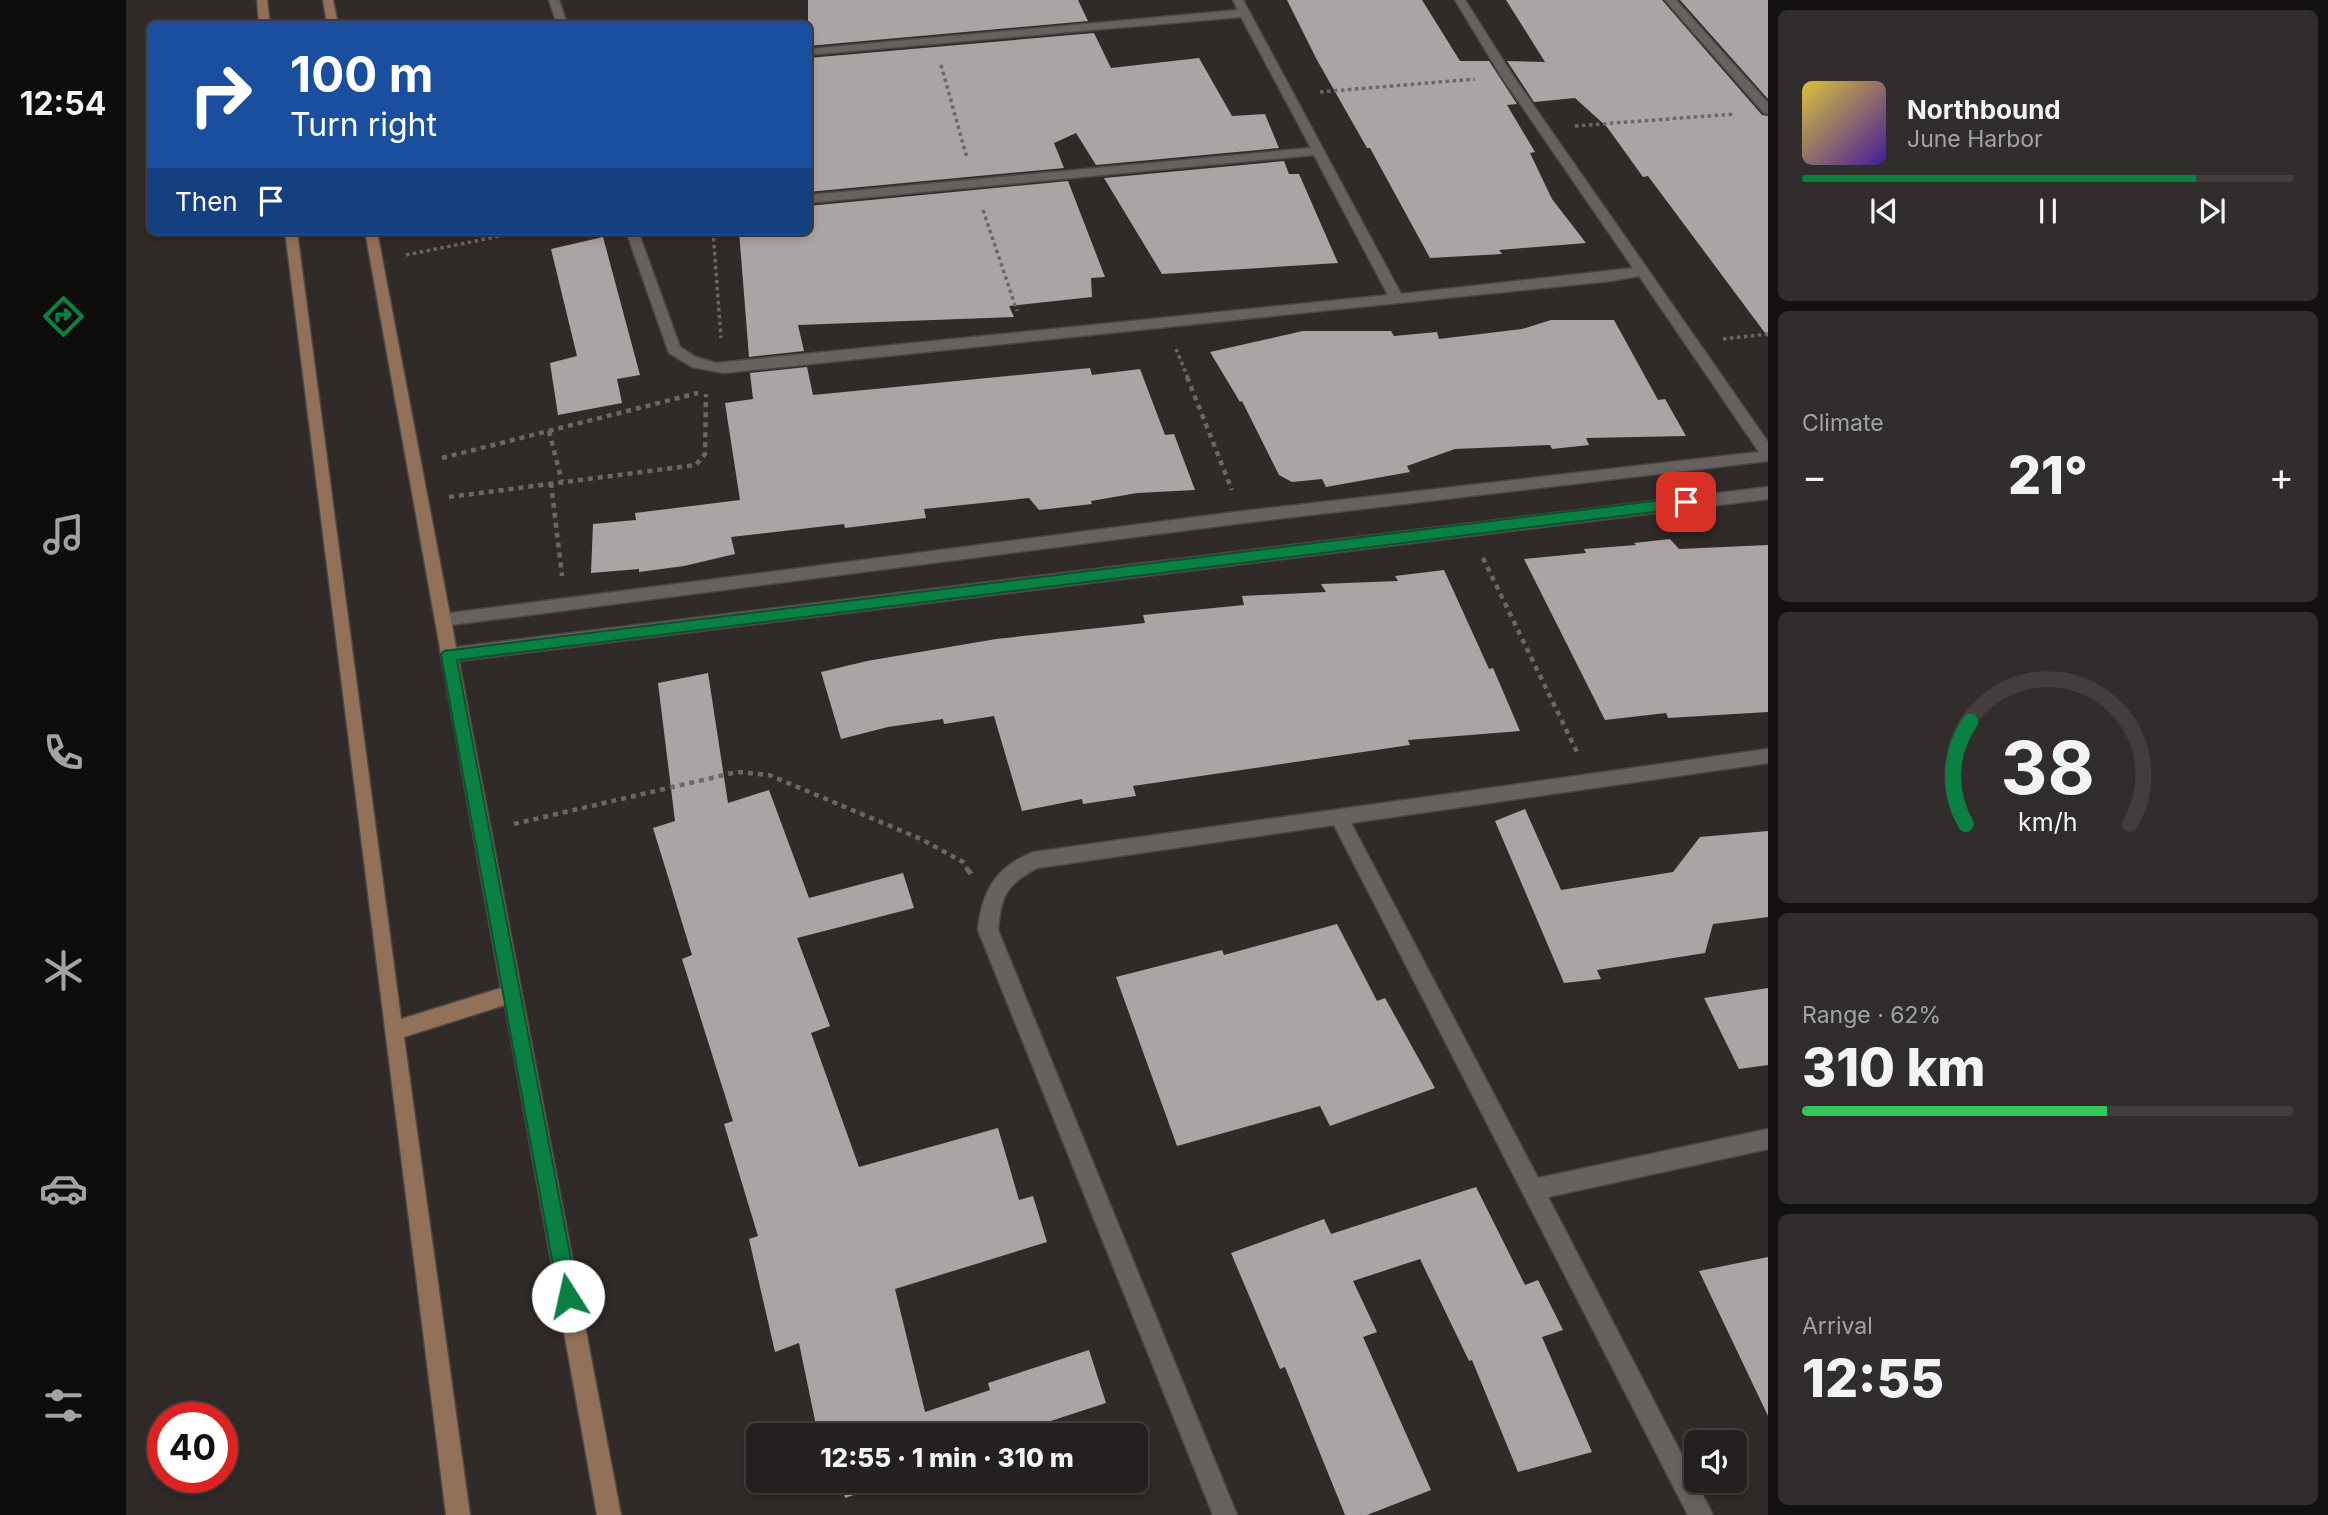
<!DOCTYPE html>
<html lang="en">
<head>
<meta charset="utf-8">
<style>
  body { margin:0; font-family:Inter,sans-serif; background:#302d2c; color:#f1f3f6; height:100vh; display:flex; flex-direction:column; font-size:26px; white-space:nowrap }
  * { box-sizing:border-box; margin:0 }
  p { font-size:23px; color:#a3a3a4 }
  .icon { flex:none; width:38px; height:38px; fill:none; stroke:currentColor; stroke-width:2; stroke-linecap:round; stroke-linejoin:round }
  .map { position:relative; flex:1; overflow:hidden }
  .drawer { display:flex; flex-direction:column; gap:10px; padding:10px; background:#141211; width:560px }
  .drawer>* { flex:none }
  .hud { position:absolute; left:21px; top:21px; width:665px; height:214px; border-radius:10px; box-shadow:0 4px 10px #0003,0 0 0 2px #413e3d; background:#1a4fa0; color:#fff; overflow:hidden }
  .tools { position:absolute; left:1558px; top:1430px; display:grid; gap:14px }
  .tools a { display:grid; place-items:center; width:63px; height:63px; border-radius:10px; background:#24201f; box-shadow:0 4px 10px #0003,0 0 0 2px #413e3d; font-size:35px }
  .speed { position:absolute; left:21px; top:1402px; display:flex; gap:14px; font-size:35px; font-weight:700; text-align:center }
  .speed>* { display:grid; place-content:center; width:91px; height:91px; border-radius:50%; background:#24201f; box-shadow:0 4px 10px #0003,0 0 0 2px #413e3d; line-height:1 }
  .speed .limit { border:10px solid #d22; background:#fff; color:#111 }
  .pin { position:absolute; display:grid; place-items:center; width:60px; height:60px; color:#fff; margin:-30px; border-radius:14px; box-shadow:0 4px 10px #0006 }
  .me { position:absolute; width:77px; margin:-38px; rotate:350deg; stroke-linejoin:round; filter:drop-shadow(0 0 5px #0008) }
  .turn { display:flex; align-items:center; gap:24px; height:147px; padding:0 28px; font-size:32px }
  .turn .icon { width:91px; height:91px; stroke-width:2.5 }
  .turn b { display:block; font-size:49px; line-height:60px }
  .then { display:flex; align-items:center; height:66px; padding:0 28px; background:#0003; gap:14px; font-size:26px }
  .big { font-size:52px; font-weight:800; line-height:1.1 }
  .drawer .card { flex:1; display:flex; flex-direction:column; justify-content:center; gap:10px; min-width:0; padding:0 24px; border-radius:10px; background:#302d2c }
  .drawer .dial { align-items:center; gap:0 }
  .dial svg { height:182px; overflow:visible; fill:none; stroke:#413e3d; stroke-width:7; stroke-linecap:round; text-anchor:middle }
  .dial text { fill:#f1f3f6; stroke:none }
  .song { display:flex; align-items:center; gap:21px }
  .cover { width:84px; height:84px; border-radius:10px; background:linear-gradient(135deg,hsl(50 70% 55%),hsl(260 70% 35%)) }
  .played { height:7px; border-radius:4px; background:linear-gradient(90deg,#0b8043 80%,#413e3d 80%) }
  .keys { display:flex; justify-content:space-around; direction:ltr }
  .heat { display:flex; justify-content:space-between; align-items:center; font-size:38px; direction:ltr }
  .charge { height:10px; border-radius:5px; background:linear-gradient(90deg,#34c759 62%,#413e3d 0) }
  .trip { position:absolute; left:620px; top:1423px; width:402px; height:70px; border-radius:10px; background:#24201f; box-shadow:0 4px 10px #0003,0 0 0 2px #413e3d; font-weight:800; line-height:70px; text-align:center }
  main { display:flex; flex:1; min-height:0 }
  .dock { display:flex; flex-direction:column; width:126px; justify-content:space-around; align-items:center; background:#0e0d0c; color:#a3a3a4 }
  .dock .icon { width:49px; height:49px }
  .dock .current { color:#0b8043 }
  .dock b { font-size:32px; color:#f1f3f6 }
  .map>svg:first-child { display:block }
  .building { fill:#aba4a5 }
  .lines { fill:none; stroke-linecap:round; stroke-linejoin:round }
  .street-casing { stroke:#4c4746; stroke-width:3 }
  .secondary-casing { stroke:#4c4746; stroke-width:3 }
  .path-far2 { stroke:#6c6766; stroke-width:3.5; stroke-dasharray:3.5 3.5; stroke-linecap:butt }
  .path-far1 { stroke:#6c6766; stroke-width:4.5; stroke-dasharray:5 5; stroke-linecap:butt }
  .path { stroke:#6c6766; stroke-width:5; stroke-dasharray:6 6; stroke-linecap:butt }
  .street { fill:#67615f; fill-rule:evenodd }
  .secondary { fill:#937159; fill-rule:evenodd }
  .route { fill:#0b8043; stroke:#07532c; stroke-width:2 }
</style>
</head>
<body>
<main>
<nav class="dock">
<b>12:54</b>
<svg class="icon current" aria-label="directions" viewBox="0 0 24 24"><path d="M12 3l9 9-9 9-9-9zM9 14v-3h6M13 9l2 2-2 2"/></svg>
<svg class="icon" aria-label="music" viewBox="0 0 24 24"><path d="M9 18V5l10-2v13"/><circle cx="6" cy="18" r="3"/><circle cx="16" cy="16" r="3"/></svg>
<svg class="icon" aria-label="phone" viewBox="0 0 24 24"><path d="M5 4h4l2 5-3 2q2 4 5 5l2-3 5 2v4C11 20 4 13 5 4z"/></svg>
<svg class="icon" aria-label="climate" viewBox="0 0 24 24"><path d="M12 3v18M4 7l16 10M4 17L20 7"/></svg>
<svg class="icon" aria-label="car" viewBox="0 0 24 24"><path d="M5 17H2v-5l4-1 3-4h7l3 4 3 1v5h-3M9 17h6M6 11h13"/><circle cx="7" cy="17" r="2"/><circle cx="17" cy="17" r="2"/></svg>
<svg class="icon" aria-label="filters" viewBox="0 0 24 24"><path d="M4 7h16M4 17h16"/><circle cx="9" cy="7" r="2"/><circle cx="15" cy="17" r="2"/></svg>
</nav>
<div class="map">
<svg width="1642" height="1515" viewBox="0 0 1642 1515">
  <rect width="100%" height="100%" fill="#302b29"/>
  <g class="building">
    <polygon points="682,0 952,0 962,21 682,46"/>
    <polygon points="1161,0 1296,0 1334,61 1363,61 1391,104 1381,105 1409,152 1404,153 1426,199 1460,243 1373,250 1376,254 1304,258 1244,148 1241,148 1191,60"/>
    <polygon points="1380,0 1536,0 1636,115 1642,116 1642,337 1522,176 1517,177 1481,127 1449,98 1408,102 1381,61 1419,62"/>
    <polygon points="1554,0 1642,0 1642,99"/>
    <polygon points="968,33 985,68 1073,58 1106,116 1139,114 1153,148 970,165 950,133 928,143 938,168 682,192 682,58"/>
    <polygon points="1158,161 1163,174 1173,174 1212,263 1036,274 978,178"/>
    <polygon points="942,181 979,277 965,278 966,297 883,306 888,317 672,325 678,351 623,357 613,231 682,231 682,206"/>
    <polygon points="477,237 514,375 491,379 496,403 432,415 424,363 451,356 425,249"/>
    <polygon points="1425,320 1488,320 1532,400 1539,399 1560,436 1460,438 1463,445 1426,449 1424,445 1329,449 1281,466 1284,472 1200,487 1196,479 1166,482 1153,475 1116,401 1114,402 1084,352 1177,331 1265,331 1268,336 1311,332 1313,339 1396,329"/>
    <polygon points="681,367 687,395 964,368 966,375 1014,369 1039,435 1048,434 1069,490 1011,493 965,501 966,504 913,510 903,498 798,509 800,518 719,528 718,524 605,537 609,554 558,566 513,572 513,569 465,573 467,524 510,520 509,513 614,500 599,403 627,399 624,373"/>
    <polygon points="1544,539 1553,549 1642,545 1642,712 1542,718 1540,713 1479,720 1398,559 1460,553 1458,549 1510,545 1508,543"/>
    <polygon points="1318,570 1363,669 1367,668 1394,731 1282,740 1284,745 1007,786 1010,796 957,804 956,799 896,811 868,716 818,724 817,719 762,727 715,739 695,672 741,661 870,639 1019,623 1017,615 1118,605 1116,596 1200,592 1195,584 1272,581 1269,576"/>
    <polygon points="582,673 602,803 643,790 683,898 777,873 788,908 671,938 704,1026 685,1033 733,1167 872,1128 893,1200 907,1196 921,1242 769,1289 799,1412 864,1390 862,1383 963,1350 980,1403 900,1429 901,1435 692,1435 673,1343 649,1352 623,1239 632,1236 598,1124 607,1121 556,959 566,955 527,828 549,821 532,683"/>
    <polygon points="1399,809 1435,890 1547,872 1574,837 1642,831 1642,917 1587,924 1579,953 1471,970 1475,979 1438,983 1369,821"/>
    <polygon points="1211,924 1251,1001 1259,998 1309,1088 1204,1126 1194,1106 1051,1146 990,977 1096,950 1098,955"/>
    <polygon points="1642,988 1642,1065 1613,1069 1578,998"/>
    <polygon points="1350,1187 1399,1285 1412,1280 1437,1330 1416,1337 1466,1452 1392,1472 1346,1360 1343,1361 1294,1259 1227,1281 1251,1332 1237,1337 1305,1490 1241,1515 1219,1515 1159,1367 1154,1369 1105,1253 1198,1219 1205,1234"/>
    <polygon points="1642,1257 1642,1416 1573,1271"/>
    <polygon points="715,1480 772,1480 719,1498"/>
  </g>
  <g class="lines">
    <g class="street-casing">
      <g id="street">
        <polygon points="423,0 433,0 441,24 431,24"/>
        <polygon points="1107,0 1117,0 1275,294 1507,268 1375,76 1329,0 1339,0 1387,76 1642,442 1642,461 1117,523 317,626 311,625 309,620 311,615 317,614 1117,511 1633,452 1513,276 1485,281 597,373 566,367 543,353 500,231 512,231 554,347 570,357 590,363 1262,295 1188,155 682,203 682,195 1185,148 1115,17 682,55 682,49 1112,10"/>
        <polygon points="1539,0 1550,0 1642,103 1642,114 1638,113"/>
        <polygon points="1642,487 1642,499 323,662 317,660 315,655 317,650 323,648"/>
        <path d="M 1642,749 L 1642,763 L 1225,823 L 1412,1178 L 1642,1129 L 1642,1149 L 1422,1197 L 1587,1515 L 1562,1515 L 1208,825 L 911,868 C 880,885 875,895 872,930 L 1111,1515 L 1087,1515 L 852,930 C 856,891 870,866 908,852 Z"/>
      </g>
    </g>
    <g class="secondary-casing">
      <g id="secondary">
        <polygon points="131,0 141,0 144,24 133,24"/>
        <polygon points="197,0 207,0 212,24 201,24"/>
        <polygon points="159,231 171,231 275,1019 375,988 239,231 251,231 495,1515 471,1515 379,1005 278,1037 344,1515 320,1515"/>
      </g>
    </g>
    <g class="path-far2">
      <polyline points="815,65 841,158"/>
      <polyline points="1194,92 1349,79"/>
      <polyline points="1449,126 1608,114"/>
      <polyline points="857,210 891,311"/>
      <polyline points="587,231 595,338"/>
      <polyline points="280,255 399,231"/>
      <polyline points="1597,339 1642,334"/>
      <polyline points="1050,349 1062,378"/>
    </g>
    <g class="path-far1">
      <polyline points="1061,377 1106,490"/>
      <polyline points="423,431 436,482"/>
      <polyline points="316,458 572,393"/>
      <polyline points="425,483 436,576"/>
      <polyline points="323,497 570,465 579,454 580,394"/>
      <polyline points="1357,558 1451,752"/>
      <polyline points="388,824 611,772 643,775 795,839 837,862 843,872"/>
    </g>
    <polyline class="path" points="842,870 845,874"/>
    <use href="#street" class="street"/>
    <use href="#secondary" class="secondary"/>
  </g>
  <polygon class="route" points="1560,497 1567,502 1560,508 331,660 452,1296 449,1303 442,1306 434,1303 315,655 318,651"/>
</svg>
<div class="tools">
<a><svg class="icon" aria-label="sound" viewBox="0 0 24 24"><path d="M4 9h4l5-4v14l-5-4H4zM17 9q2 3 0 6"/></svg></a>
</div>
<div class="speed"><div class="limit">40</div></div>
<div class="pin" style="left:1560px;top:502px;background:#d93025"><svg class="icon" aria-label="arrive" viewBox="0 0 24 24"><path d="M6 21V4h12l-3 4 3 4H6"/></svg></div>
<svg class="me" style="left:442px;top:1296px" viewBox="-20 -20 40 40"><circle r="19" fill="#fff"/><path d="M0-13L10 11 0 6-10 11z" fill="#0b8043"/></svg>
<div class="trip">12:55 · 1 min · 310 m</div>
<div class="hud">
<div class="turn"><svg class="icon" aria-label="right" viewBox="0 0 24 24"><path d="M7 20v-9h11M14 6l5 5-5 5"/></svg><div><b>100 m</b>Turn right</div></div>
<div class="then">Then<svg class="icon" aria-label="arrive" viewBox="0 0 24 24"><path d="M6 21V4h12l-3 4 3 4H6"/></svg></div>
</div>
</div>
<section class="drawer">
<div class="card">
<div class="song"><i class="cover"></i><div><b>Northbound</b><p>June Harbor</p></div></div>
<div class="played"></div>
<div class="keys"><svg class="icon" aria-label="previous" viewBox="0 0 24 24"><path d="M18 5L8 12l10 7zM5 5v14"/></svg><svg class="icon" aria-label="pause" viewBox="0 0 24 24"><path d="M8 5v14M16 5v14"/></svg><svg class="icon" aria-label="next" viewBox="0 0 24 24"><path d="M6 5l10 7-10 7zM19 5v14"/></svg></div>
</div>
<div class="card"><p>Climate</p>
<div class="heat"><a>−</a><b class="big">21°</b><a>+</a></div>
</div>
<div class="card dial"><svg viewBox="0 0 100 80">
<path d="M14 69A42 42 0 1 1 86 69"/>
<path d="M14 69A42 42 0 0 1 16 24" stroke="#0b8043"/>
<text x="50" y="56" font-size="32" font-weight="700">38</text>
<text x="50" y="72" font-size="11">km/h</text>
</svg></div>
<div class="card"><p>Range · 62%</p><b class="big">310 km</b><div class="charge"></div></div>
<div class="card"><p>Arrival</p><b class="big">12:55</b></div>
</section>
</main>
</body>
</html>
